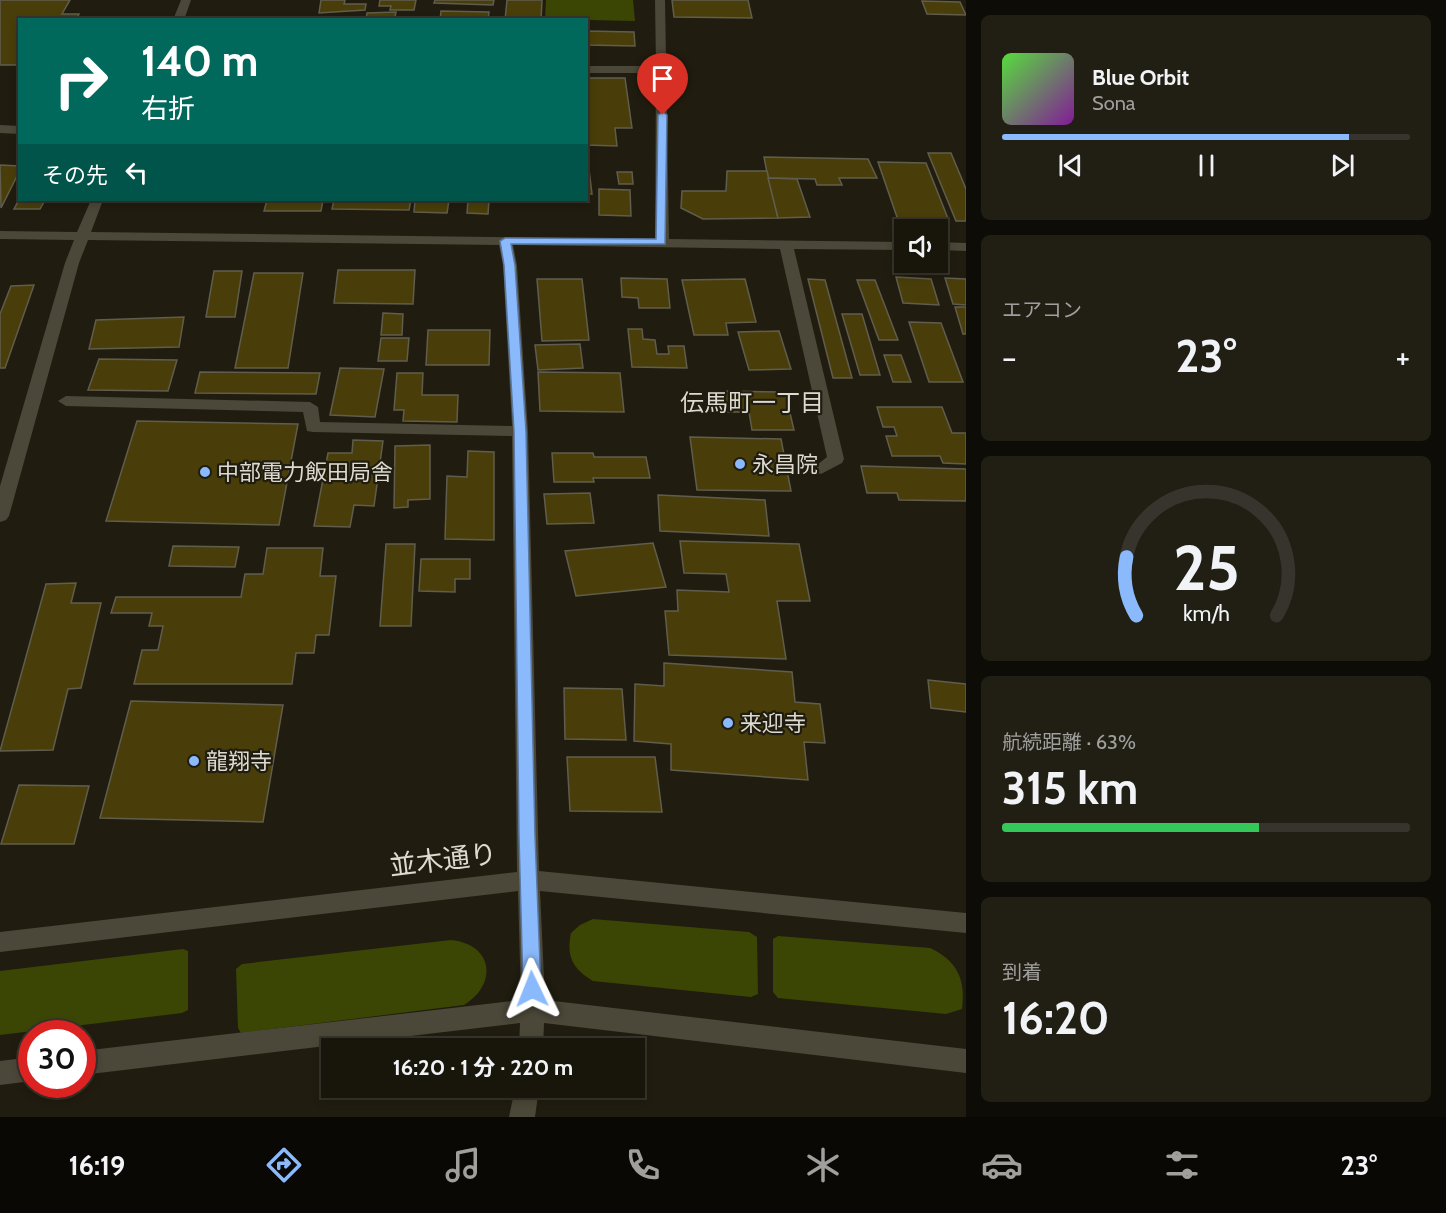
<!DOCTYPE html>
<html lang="ja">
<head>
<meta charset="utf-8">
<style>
  body { margin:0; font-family:Cabin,"Noto Sans JP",sans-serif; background:#211e14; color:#f1f3f6; height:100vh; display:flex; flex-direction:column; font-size:22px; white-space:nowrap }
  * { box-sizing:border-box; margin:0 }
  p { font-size:20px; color:#9f9f9d }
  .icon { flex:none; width:33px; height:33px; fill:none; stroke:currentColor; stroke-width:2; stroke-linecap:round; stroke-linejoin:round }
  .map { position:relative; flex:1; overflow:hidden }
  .sheet { display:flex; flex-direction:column; gap:15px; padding:15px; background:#0d0c06; width:480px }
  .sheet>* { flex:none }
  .top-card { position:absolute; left:18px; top:18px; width:570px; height:183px; border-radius:0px; box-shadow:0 3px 9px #0003,0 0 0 2px #36342c; background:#00695c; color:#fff; overflow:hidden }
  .tools { position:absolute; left:894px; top:219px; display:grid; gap:12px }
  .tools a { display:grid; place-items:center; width:54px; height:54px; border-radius:0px; background:#18150b; box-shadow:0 3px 9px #0003,0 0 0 2px #36342c; font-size:30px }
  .speed { position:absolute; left:18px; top:1020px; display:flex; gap:12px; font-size:30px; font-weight:700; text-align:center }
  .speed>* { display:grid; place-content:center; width:78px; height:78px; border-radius:50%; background:#18150b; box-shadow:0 3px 9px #0003,0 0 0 2px #36342c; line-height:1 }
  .speed .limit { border:9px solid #d22; background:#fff; color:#111 }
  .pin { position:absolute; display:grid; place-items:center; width:51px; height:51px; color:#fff; margin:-62px -26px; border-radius:50% 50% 50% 0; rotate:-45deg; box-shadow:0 0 6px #0007 }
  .pin .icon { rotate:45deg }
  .me { position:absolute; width:66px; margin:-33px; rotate:358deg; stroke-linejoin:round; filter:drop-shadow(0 0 4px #0008) }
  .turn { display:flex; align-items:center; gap:21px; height:126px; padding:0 24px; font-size:27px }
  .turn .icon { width:78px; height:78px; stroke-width:2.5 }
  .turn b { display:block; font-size:42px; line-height:51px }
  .then { display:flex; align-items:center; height:57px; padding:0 24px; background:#0003; gap:12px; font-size:22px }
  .big { font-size:45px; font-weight:700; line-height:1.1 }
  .sheet .card { flex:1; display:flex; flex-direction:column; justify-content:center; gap:9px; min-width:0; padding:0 21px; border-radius:9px; background:#211e14 }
  .sheet .dial { align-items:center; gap:0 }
  .dial svg { height:156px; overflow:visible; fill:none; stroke:#36342c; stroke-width:7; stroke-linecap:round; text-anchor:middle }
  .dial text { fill:#f1f3f6; stroke:none }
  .song { display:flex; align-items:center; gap:18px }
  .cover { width:72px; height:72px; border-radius:9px; background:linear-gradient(135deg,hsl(110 70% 55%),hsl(290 70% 35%)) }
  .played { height:6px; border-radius:3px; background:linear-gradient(90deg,#8abafc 85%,#36342c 85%) }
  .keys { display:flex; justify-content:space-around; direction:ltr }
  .heat { display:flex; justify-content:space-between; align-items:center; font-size:33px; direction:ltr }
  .charge { height:9px; border-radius:4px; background:linear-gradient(90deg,#34c759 63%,#36342c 0) }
  .trip { position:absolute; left:321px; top:1038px; width:324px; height:60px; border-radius:0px; background:#18150b; box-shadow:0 3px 9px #0003,0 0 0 2px #36342c; font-weight:700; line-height:60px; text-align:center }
  .menu { display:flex; height:96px; justify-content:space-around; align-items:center; background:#0a0804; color:#9f9f9d }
  .menu .icon { width:42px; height:42px }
  .menu .current { color:#8abafc }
  .menu b { font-size:27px; color:#f1f3f6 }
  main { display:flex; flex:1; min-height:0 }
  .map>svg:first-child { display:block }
  .green { fill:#3b4605 }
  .building { fill:#493e0a; stroke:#605d4d; stroke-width:1.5 }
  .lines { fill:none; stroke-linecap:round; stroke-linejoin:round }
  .minor { fill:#4b4839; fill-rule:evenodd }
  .route { fill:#8abafc; stroke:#5a79a4; stroke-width:1.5 }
  .poi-dot { fill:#8abafc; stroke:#201c0f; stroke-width:2 }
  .labels { text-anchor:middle; stroke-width:4.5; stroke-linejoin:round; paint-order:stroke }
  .poi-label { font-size:22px; fill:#dcdad1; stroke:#201c0f; text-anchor:start }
  .neighbourhood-label { font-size:24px; fill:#dcdad1; stroke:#201c0f }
  .near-street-label { font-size:27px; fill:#dcdad1; stroke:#201c0f }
</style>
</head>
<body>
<main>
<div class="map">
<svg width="966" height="1117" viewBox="0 0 966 1117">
  <rect width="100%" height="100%" fill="#201c0f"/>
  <g class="green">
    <polygon points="546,0 633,0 635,21 545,19"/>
    <path d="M 593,919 L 749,932 L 757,937 L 758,994 L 751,997 L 593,981 C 573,969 566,957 571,933 L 580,925 Z"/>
    <path d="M 778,936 L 930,948 C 956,960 966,978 962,1009 L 946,1014 L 778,998 L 773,992 L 773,939 Z"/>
    <path d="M 451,940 C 492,944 499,983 464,1005 L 241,1033 L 238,1028 L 236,969 L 242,964 Z"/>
    <polygon points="183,949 188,951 188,1010 182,1013 0,1035 0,971"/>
  </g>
  <g class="building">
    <polygon points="0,0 70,0 62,14 79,14 76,20 20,20 20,65 0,65"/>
    <polygon points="321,0 345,0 344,4 366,4 365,10 319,13"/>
    <polygon points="380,0 416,0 414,10 390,10 391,6 379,6"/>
    <polygon points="435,0 494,0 493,5 434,3"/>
    <polygon points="507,0 542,0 541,20 505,20"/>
    <polygon points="672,0 748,0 752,18 674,17"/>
    <polygon points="922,1 960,2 966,15 927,14"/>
    <polygon points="441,11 489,12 488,20 440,20"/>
    <polygon points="396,12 395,17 409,17 409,20 366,20 367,13"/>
    <polygon points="586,31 634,32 635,46 586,45"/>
    <polygon points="586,78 625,78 632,128 615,128 617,146 586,145"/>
    <polygon points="928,153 951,153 966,189 966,221 956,221"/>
    <polygon points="764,157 868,159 877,178 839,178 842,185 817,185 815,179 768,178"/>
    <polygon points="586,161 588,161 592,194 586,194"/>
    <polygon points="878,162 926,163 949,221 898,220"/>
    <polygon points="0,165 20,166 20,170 1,208"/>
    <polygon points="727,171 767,171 778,218 703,219 681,208 682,191 726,191"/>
    <polygon points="617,172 632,172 633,184 619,184"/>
    <polygon points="768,178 797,179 810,217 778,218"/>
    <polygon points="599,189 630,190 631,216 599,215"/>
    <polygon points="20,198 20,200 45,200 40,209 14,209"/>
    <polygon points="267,200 323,200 321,211 264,211"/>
    <polygon points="334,200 411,200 409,210 332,209"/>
    <polygon points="415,200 449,200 447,213 414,212"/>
    <polygon points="468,200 489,200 488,214 467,213"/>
    <polygon points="338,270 415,270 413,304 334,303"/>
    <polygon points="214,271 242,271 235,317 206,317"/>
    <polygon points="254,273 303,273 288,368 235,368"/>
    <polygon points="896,277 931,279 939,305 903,303"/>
    <polygon points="621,278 667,279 670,308 639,308 638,298 622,297"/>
    <polygon points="945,278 966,279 966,305 953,304"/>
    <polygon points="537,279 582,279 589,340 542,341"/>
    <polygon points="745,279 756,322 726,323 728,335 694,335 682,280"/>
    <polygon points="808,279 825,280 852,378 833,378"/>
    <polygon points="857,280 875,280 898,340 879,340"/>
    <polygon points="34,285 5,368 0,368 0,314 11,286"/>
    <polygon points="955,307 966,307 966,334 963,334"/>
    <polygon points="383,313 403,314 402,335 381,335"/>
    <polygon points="842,314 862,314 880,375 860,375"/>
    <polygon points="184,317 179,347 89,349 96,320"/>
    <polygon points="909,322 941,323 963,382 929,382"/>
    <polygon points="628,329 642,329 643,339 655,340 657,354 669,354 668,346 684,346 687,368 632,367"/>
    <polygon points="428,330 490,330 489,365 426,365"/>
    <polygon points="779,331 791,369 749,370 738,332"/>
    <polygon points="381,338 409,338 407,361 378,361"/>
    <polygon points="580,344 583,368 538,370 535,345"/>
    <polygon points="884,355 901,355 911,382 893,382"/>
    <polygon points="99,359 177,360 168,391 88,390"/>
    <polygon points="340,368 384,369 375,417 330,415"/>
    <polygon points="200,372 320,373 316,394 195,393"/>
    <polygon points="538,372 620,373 624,412 540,411"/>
    <polygon points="397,373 423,373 422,395 458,395 457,422 403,421 404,410 394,410"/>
    <polygon points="720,391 785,392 794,430 752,430 749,412 724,412"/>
    <polygon points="877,407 942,407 952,433 966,433 966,464 943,463 940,456 892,456 886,436 897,436 894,427 883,427"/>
    <polygon points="137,421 298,424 279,525 106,521"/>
    <polygon points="690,437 781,439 791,491 697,490"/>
    <polygon points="353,440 383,441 374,506 354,505 350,527 314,526 328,453 352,453"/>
    <polygon points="430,445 430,499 408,500 408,507 394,508 395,446"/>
    <polygon points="468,451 494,452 494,540 445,539 447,476 467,477"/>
    <polygon points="552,453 593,453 594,457 646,457 650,478 593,478 594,482 554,482"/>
    <polygon points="861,466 966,469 966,501 899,500 897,493 867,493"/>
    <polygon points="590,493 594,523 547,524 544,494"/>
    <polygon points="658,495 765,500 769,536 660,531"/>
    <polygon points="680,541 799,544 810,601 777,601 786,659 669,655 665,611 678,611 677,590 729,592 726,574 684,573"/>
    <polygon points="653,543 666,587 576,596 565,551"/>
    <polygon points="386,544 415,544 411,626 380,626"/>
    <polygon points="173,546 239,547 235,567 169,566"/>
    <polygon points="267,548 323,548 320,576 336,576 329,635 316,635 314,653 296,653 292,684 134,684 142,650 158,650 163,626 149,626 152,613 111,613 116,597 241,597 245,574 263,574"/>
    <polygon points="421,559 470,559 470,579 455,579 455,592 419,591"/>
    <polygon points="76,583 71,603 101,603 81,688 68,689 53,750 0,751 46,584"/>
    <polygon points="664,663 792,672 795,702 820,704 825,743 804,742 808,780 671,770 671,744 634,741 635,684 664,686"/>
    <polygon points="928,680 966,684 966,712 931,708"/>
    <polygon points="564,688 622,689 626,740 565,739"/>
    <polygon points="131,701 283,705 263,822 100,818"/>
    <polygon points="567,757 655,757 662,812 570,811"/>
    <polygon points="19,785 89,786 74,844 1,844"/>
  </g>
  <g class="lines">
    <g class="minor">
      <polygon points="181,0 191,0 184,20 173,20"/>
      <polygon points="655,0 665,0 669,239 904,242 904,250 794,249 844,459 842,463 821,474 815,472 813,468 827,457 780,249 513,245 517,265 528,431 539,871 966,913 966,933 540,891 545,1000 966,1049 966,1073 544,1023 543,1048 519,1048 520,1023 82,1075 82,1051 521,1000 518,891 0,952 0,932 517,872 512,436 313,432 307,431 303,412 66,406 58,401 66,396 310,402 318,407 320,422 512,426 503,265 499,245 88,240 79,263 9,516 6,520 0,522 0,486 65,263 74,240 0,239 0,231 77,232 91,200 103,200 91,232 655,239 656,73 586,73 586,66 656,66"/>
      <polygon points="0,125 20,126 20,134 0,133"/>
      <polygon points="938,242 966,243 966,251 938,250"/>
      <polygon points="32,1057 32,1081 0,1085 0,1061"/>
      <polygon points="515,1088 539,1088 535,1117 509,1117"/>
    </g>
  </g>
  <polygon class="route" points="663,112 667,115 665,244 511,244 515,265 526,431 535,836 541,989 538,995 532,997 526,995 523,989 519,836 514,431 504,265 500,241 505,238 656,239 658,115"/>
  <g class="poi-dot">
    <circle cx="740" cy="464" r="6"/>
    <circle cx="205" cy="472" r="6"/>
    <circle cx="728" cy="723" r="6"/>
    <circle cx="194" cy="761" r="6"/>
  </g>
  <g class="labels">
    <g class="poi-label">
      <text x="752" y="472">永昌院</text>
      <text x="217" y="480">中部電力飯田局舎</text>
      <text x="740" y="731">来迎寺</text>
      <text x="206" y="769">龍翔寺</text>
    </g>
    <g class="neighbourhood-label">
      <text x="752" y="411">伝馬町一丁目</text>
    </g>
    <g class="near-street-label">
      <text transform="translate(443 860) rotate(-7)" y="9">並木通り</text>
    </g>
  </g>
</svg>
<div class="tools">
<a><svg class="icon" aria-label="sound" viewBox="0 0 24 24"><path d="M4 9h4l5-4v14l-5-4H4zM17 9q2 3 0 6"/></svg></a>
</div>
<div class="speed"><div class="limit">30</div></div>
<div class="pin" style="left:663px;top:115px;background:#d93025"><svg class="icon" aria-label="arrive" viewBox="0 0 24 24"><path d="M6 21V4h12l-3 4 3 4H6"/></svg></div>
<svg class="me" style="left:532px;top:989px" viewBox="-20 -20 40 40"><path d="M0-17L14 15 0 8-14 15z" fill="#8abafc" stroke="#fff" stroke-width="4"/></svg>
<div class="trip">16:20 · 1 分 · 220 m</div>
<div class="top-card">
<div class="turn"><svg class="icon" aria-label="right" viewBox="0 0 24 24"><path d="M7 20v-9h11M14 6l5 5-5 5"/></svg><div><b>140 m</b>右折</div></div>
<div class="then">その先<svg class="icon" aria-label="left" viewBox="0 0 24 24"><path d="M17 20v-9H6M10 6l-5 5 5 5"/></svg></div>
</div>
</div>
<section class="sheet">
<div class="card">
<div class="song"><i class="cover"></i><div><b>Blue Orbit</b><p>Sona</p></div></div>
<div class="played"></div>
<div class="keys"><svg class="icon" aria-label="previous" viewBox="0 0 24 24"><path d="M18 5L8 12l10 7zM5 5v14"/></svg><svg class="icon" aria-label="pause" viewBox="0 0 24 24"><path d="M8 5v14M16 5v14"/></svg><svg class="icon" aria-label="next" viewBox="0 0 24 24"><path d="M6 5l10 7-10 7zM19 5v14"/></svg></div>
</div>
<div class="card"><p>エアコン</p>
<div class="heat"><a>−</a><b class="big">23°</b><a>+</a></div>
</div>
<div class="card dial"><svg viewBox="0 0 100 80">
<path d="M14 69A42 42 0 1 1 86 69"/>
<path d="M14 69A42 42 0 0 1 9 39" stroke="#8abafc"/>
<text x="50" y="56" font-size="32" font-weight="700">25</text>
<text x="50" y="72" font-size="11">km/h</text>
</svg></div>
<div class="card"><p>航続距離 · 63%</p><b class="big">315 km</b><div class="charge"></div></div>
<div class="card"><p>到着</p><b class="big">16:20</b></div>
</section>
</main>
<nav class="menu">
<b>16:19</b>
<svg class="icon current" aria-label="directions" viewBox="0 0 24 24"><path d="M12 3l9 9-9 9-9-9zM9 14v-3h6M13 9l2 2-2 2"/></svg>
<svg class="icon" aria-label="music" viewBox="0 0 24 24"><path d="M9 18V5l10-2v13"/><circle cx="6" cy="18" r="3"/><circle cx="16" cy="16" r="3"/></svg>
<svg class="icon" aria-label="phone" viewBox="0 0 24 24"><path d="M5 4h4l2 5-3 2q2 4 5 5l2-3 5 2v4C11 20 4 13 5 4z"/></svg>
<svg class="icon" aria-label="climate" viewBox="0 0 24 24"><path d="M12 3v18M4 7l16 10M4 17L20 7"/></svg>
<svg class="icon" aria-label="car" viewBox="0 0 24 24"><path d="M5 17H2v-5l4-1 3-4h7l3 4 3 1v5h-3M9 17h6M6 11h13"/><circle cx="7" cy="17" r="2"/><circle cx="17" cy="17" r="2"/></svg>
<svg class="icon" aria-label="filters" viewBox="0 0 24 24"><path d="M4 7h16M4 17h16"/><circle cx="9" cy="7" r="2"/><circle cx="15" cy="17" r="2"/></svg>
<b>23°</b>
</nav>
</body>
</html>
